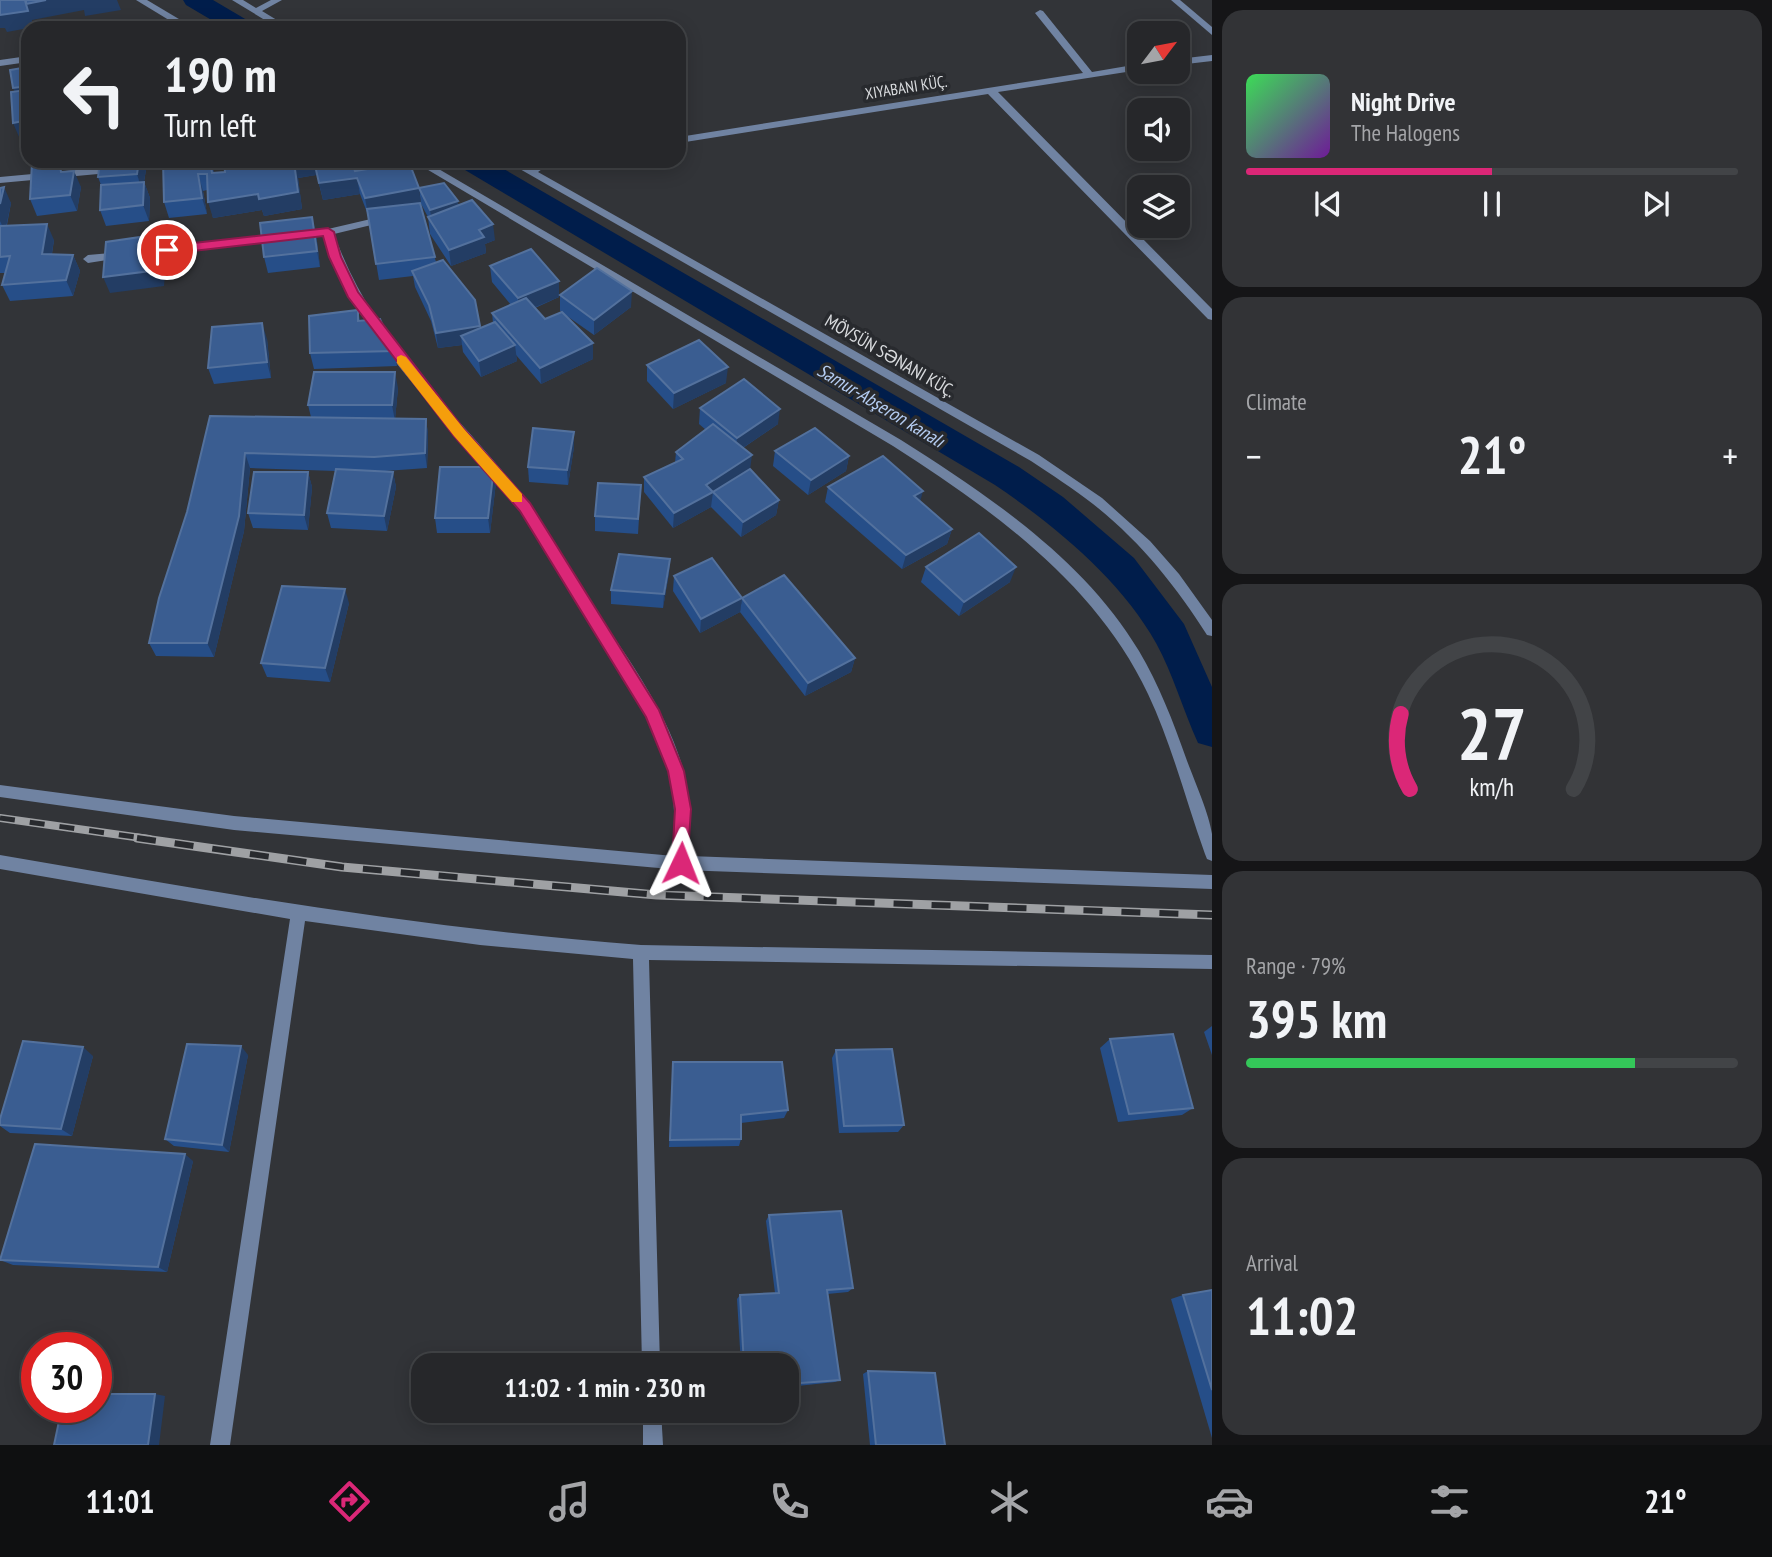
<!DOCTYPE html>
<html lang="en">
<head>
<meta charset="utf-8">
<style>
  body { margin:0; font-family:"PT Sans Narrow",sans-serif; background:#323336; color:#f1f3f6; height:100vh; display:flex; flex-direction:column; font-size:26px; white-space:nowrap }
  * { box-sizing:border-box; margin:0 }
  p { font-size:23px; color:#a4a5a8 }
  .icon { flex:none; width:38px; height:38px; fill:none; stroke:currentColor; stroke-width:2; stroke-linecap:round; stroke-linejoin:round }
  .map { position:relative; flex:1; overflow:hidden }
  .sheet { display:flex; flex-direction:column; gap:10px; padding:10px; background:#151517; width:560px }
  .sheet>* { flex:none }
  .guide { position:absolute; left:21px; top:21px; width:665px; height:147px; border-radius:21px; box-shadow:0 4px 18px #0003,0 0 0 2px #424447; background:#26272a; color:#f1f3f6; overflow:hidden }
  .needle { width:46px; rotate:58deg }
  .tools { position:absolute; left:1127px; top:21px; display:grid; gap:14px }
  .tools a { display:grid; place-items:center; width:63px; height:63px; border-radius:14px; background:#26272a; box-shadow:0 4px 18px #0003,0 0 0 2px #424447; font-size:35px }
  .speed { position:absolute; left:21px; top:1332px; display:flex; gap:14px; font-size:35px; font-weight:700; text-align:center }
  .speed>* { display:grid; place-content:center; width:91px; height:91px; border-radius:50%; background:#26272a; box-shadow:0 4px 18px #0003,0 0 0 2px #424447; line-height:1 }
  .speed .limit { border:10px solid #d22; background:#fff; color:#111 }
  .pin { position:absolute; display:grid; place-items:center; width:60px; height:60px; color:#fff; margin:-30px; border:4px solid #fff; border-radius:50%; box-shadow:0 2px 7px #0007 }
  .me { position:absolute; width:77px; margin:-38px; rotate:2deg; stroke-linejoin:round; filter:drop-shadow(0 0 5px #0008) }
  .turn { display:flex; align-items:center; gap:24px; height:147px; padding:0 28px; font-size:32px }
  .turn .icon { width:91px; height:91px; stroke-width:2.5 }
  .turn b { display:block; font-size:49px; line-height:60px }
  .big { font-size:52px; font-weight:600; line-height:1.1 }
  .sheet .card { flex:1; display:flex; flex-direction:column; justify-content:center; gap:10px; min-width:0; padding:0 24px; border-radius:21px; background:#323336 }
  .sheet .dial { align-items:center; gap:0 }
  .dial svg { height:182px; overflow:visible; fill:none; stroke:#424447; stroke-width:7; stroke-linecap:round; text-anchor:middle }
  .dial text { fill:#f1f3f6; stroke:none }
  .song { display:flex; align-items:center; gap:21px }
  .cover { width:84px; height:84px; border-radius:10px; background:linear-gradient(135deg,hsl(130 70% 55%),hsl(280 70% 35%)) }
  .played { height:7px; border-radius:4px; background:linear-gradient(90deg,#db2777 50%,#424447 50%) }
  .keys { display:flex; justify-content:space-around; direction:ltr }
  .heat { display:flex; justify-content:space-between; align-items:center; font-size:38px; direction:ltr }
  .charge { height:10px; border-radius:5px; background:linear-gradient(90deg,#34c759 79%,#424447 0) }
  .trip { position:absolute; left:411px; top:1353px; width:388px; height:70px; border-radius:21px; background:#26272a; box-shadow:0 4px 18px #0003,0 0 0 2px #424447; font-weight:600; line-height:70px; text-align:center }
  .tab-bar { display:flex; height:112px; justify-content:space-around; align-items:center; background:#0f1011; color:#a4a5a8 }
  .tab-bar .icon { width:49px; height:49px }
  .tab-bar .selected { color:#db2777 }
  .tab-bar b { font-size:32px; color:#f1f3f6 }
  main { display:flex; flex:1; min-height:0 }
  .map>svg:first-child { display:block }
  .lines { fill:none; stroke-linecap:round; stroke-linejoin:round }
  .canal { fill:#001d4b; fill-rule:evenodd }
  .street { fill:#7083a2; fill-rule:evenodd }
  .rail-far1-casing { stroke:#9fa1a4; stroke-width:8 }
  .rail-casing { stroke:#9fa1a4; stroke-width:9 }
  .rail-far1 { stroke:#282a2e; stroke-width:5; stroke-dasharray:15; stroke-linecap:butt }
  .rail { stroke:#282a2e; stroke-width:6; stroke-dasharray:19; stroke-linecap:butt }
  .wall { fill:#264e88 }
  .shaded-wall { fill:#233d64 }
  .building { fill:#3a5d91; stroke:#53719d; stroke-width:2 }
  .route { fill:#db2777; stroke:#8e194d; stroke-width:2 }
  .slow { fill:#f59e0b }
  .labels { text-anchor:middle; stroke-width:7; stroke-linejoin:round; paint-order:stroke }
  .far-street-label { font-size:16px; fill:#d9dbde; stroke:#282a2e }
  .street-label { font-size:18px; fill:#d9dbde; stroke:#282a2e }
  .water-label { font-size:19px; font-style:italic; fill:#b5cdf2; stroke:#282a2e }
</style>
</head>
<body>
<main>
<div class="map">
<svg width="1212" height="1445" viewBox="0 0 1212 1445">
  <rect width="100%" height="100%" fill="#323438"/>
  <g class="lines">
    <g class="canal">
      <polygon points="183,0 213,0 252,23 256,28 225,28 186,5"/>
      <path d="M 456,161 L 490,161 L 1019,467 L 1063,497 L 1134,558 L 1184,624 L 1212,687 L 1212,747 L 1198,743 C 1183,710 1173,674 1156,643 C 1121,580 1054,525 995,485 L 460,167 Z"/>
    </g>
    <g class="street">
      <polygon points="136,0 147,0 194,28 182,28"/>
      <polygon points="232,0 243,0 256,8 271,0 282,0 262,11 290,28 278,28"/>
      <polygon points="1171,0 1180,0 1212,27 1212,35"/>
      <polygon points="1040,10 1043,11 1092,72 1139,64 1139,70 998,92 1212,309 1212,320 1208,319 988,94 679,143 679,137 1083,73 1035,13"/>
      <polygon points="1212,55 1212,61 1178,65 1178,59"/>
      <polygon points="28,56 28,62 0,66 0,60"/>
      <polygon points="173,161 212,161 207,164 0,183 0,177"/>
      <path d="M 413,161 L 425,161 L 901,440 C 989,496 1084,559 1139,651 C 1159,685 1173,721 1186,758 C 1194,780 1209,813 1212,834 C 1212,843 1212,852 1212,861 L 1207,859 L 1205,854 C 1186,801 1172,745 1148,694 C 1096,584 993,510 893,446 Z"/>
      <path d="M 506,161 L 518,161 L 530,168 L 541,161 L 553,161 L 538,172 L 1039,455 L 1102,498 L 1150,541 L 1179,574 L 1212,620 L 1212,636 L 1207,635 C 1176,586 1139,540 1093,504 C 1074,489 1052,475 1031,461 Z"/>
      <path d="M 388,215 L 392,216 L 392,220 L 334,234 C 371,336 437,393 505,474 C 539,515 561,556 590,601 C 625,655 667,709 684,772 C 691,799 689,829 689,856 L 1212,875 L 1212,889 L 681,870 L 234,830 L 0,797 L 0,785 L 234,816 L 674,856 C 675,829 675,802 670,776 C 659,721 622,673 592,627 C 567,588 548,546 520,510 C 449,418 364,348 324,236 L 298,238 L 293,235 L 298,232 L 328,229 Z"/>
      <polygon points="278,234 282,235 282,239 149,255 144,252 149,249"/>
      <polygon points="122,252 126,253 126,257 88,263 83,259 88,255"/>
      <path d="M 0,855 C 213,892 425,929 641,945 L 1212,955 L 1212,969 L 649,960 L 660,1365 L 642,1365 L 633,959 L 480,945 L 305,921 L 230,1445 L 210,1445 L 290,919 L 0,869 Z"/>
      <polygon points="643,1410 661,1410 663,1445 643,1445"/>
    </g>
    <g class="rail-far1-casing">
      <polyline id="rail-far1" points="0,818 149,839"/>
    </g>
    <g class="rail-casing">
      <polyline id="rail" points="137,838 342,867 657,895 1212,915"/>
    </g>
    <use href="#rail-far1" class="rail-far1"/>
    <use href="#rail" class="rail"/>
  </g>
  <g class="wall">
    <polygon points="163,161 211,161 214,173 398,164 421,204 420,204 436,262 480,328 493,323 492,313 511,305 492,282 490,266 559,281 559,297 535,308 545,319 562,312 560,311 560,295 631,307 594,335 564,314 593,359 541,384 516,355 517,361 481,377 463,352 462,345 438,348 431,321 415,287 413,276 379,280 368,215 360,194 323,200 315,168 316,175 298,178 302,209 264,216 262,210 213,218 207,190 203,191 207,214 169,218 164,202"/>
    <polygon points="146,170 144,182 150,198 149,221 106,226 100,210 101,185 98,177"/>
    <polygon points="63,171 81,187 77,211 37,216 30,199"/>
    <polygon points="0,188 11,203 7,225 54,240 52,254 73,255 80,271 73,296 10,301 2,285 6,273 0,273"/>
    <polygon points="419,188 458,201 458,206 495,240 485,244 486,253 451,266 430,234 428,217 421,204"/>
    <polygon points="316,233 320,267 268,273 264,257"/>
    <polygon points="358,310 360,321 394,351 397,366 314,369 310,353"/>
    <polygon points="267,339 271,378 214,384 208,368"/>
    <polygon points="647,365 726,383 673,409 647,381"/>
    <polygon points="398,388 395,419 426,419 428,434 427,468 385,471 393,472 396,487 387,531 331,528 327,513 336,471 250,468 244,531 214,657 156,656 149,643 187,512 210,416 311,417 308,405"/>
    <polygon points="700,408 778,424 743,448 750,469 779,500 776,515 741,537 711,507 712,495 711,507 673,528 644,492 644,477 675,463 676,452 706,430 699,424"/>
    <polygon points="574,447 568,485 529,482 528,467"/>
    <polygon points="775,451 849,456 846,471 808,495 773,466"/>
    <polygon points="494,467 496,482 490,533 437,533 435,518"/>
    <polygon points="308,472 312,487 308,530 253,528 248,513"/>
    <polygon points="641,485 638,534 595,531 595,516"/>
    <polygon points="828,487 952,529 947,544 902,569 825,502"/>
    <polygon points="670,559 669,573 663,608 611,604 611,590"/>
    <polygon points="926,567 1010,582 959,616 921,582"/>
    <polygon points="674,576 742,598 740,612 700,633 673,591"/>
    <polygon points="742,598 855,658 851,672 805,696 740,612"/>
    <polygon points="349,603 330,682 267,677 261,663"/>
    <polygon points="1212,1026 1212,1055 1204,1032"/>
    <polygon points="1110,1039 1193,1108 1182,1115 1118,1122 1100,1048"/>
    <polygon points="836,1050 904,1125 898,1132 839,1133 832,1058"/>
    <polygon points="248,1055 229,1152 174,1146 165,1139"/>
    <polygon points="93,1056 72,1136 10,1133 0,1126 0,1119"/>
    <polygon points="673,1062 788,1110 784,1118 741,1123 741,1139 739,1146 669,1147"/>
    <polygon points="193,1161 167,1272 13,1265 0,1260"/>
    <polygon points="769,1215 853,1288 848,1292 827,1294 840,1380 835,1382 788,1387 788,1365 741,1365 737,1299 740,1295 775,1293 766,1221"/>
    <polygon points="1212,1290 1212,1438 1171,1299 1183,1295"/>
    <polygon points="868,1371 945,1445 870,1445 863,1374"/>
  </g>
  <g class="shaded-wall">
    <polygon points="25,0 117,0 121,10 85,16 84,10 32,20 34,27 7,32 5,28 0,28 0,11"/>
    <polygon points="28,86 28,103 20,105 13,88"/>
    <polygon points="28,120 28,138 20,139 13,123"/>
    <polygon points="139,161 143,161 146,170 142,191 137,174"/>
    <polygon points="315,161 316,175 298,178 302,209 264,216 262,210 213,218 208,202 258,194 294,162"/>
    <polygon points="398,161 401,178 357,178 360,194 323,200 319,183 354,168"/>
    <polygon points="74,171 81,187 77,211 70,195"/>
    <polygon points="198,174 203,191 207,214 202,198"/>
    <polygon points="144,182 150,198 149,221 143,205"/>
    <polygon points="4,187 11,203 5,232 0,221 0,204"/>
    <polygon points="419,188 421,204 368,215 365,198"/>
    <polygon points="458,201 460,217 432,223 430,210"/>
    <polygon points="312,217 316,233 320,267 317,251"/>
    <polygon points="47,224 54,240 49,270 42,254"/>
    <polygon points="493,224 495,240 485,244 486,253 451,266 449,250 479,230"/>
    <polygon points="161,234 167,250 164,286 110,293 103,277"/>
    <polygon points="73,255 80,271 73,296 66,280"/>
    <polygon points="559,281 559,297 519,314 518,298"/>
    <polygon points="632,291 631,307 594,335 594,320"/>
    <polygon points="262,323 267,339 271,378 267,362"/>
    <polygon points="480,326 481,342 461,336 462,345 438,348 436,333"/>
    <polygon points="593,343 593,359 541,384 540,368"/>
    <polygon points="515,345 517,361 481,377 479,361"/>
    <polygon points="728,367 726,383 673,409 674,393"/>
    <polygon points="395,372 398,388 395,421 392,405"/>
    <polygon points="780,409 778,424 735,453 737,438"/>
    <polygon points="426,419 428,434 427,468 425,453"/>
    <polygon points="574,432 574,447 568,485 567,470"/>
    <polygon points="245,453 250,468 244,531 214,657 207,643"/>
    <polygon points="752,455 750,470 713,492 711,507 673,528 674,513 706,485"/>
    <polygon points="849,456 846,471 808,495 811,480"/>
    <polygon points="494,467 496,482 490,533 488,518"/>
    <polygon points="308,472 312,487 308,530 304,515"/>
    <polygon points="393,472 396,487 387,531 384,516"/>
    <polygon points="923,491 919,506 914,496"/>
    <polygon points="779,500 776,515 741,537 743,522"/>
    <polygon points="952,529 947,544 902,569 906,555"/>
    <polygon points="670,559 669,573 663,608 664,594"/>
    <polygon points="1016,567 1010,582 959,616 964,602"/>
    <polygon points="345,589 349,603 330,682 325,668"/>
    <polygon points="742,598 740,612 700,633 701,619"/>
    <polygon points="855,658 851,672 805,696 808,683"/>
    <polygon points="241,1046 248,1055 229,1152 222,1145"/>
    <polygon points="83,1047 93,1056 72,1136 61,1129"/>
    <polygon points="185,1154 193,1161 167,1272 158,1267"/>
    <polygon points="155,1394 165,1396 159,1445 148,1445"/>
  </g>
  <g class="building">
    <polygon points="0,0 25,0 26,4 26,0 46,0 26,4 28,11 0,15"/>
    <polygon points="28,67 28,86 13,88 10,70"/>
    <polygon points="26,90 28,96 28,120 13,123 11,92"/>
    <polygon points="59,161 61,172 74,171 70,195 30,199 32,163"/>
    <polygon points="100,161 139,161 137,174 98,177"/>
    <polygon points="163,161 210,161 212,173 225,172 224,161 256,161 256,163 257,161 298,161 294,162 298,192 259,199 258,194 208,202 207,174 198,174 202,198 164,202"/>
    <polygon points="314,161 353,161 354,163 353,161 398,161 354,168 355,171 409,162 419,188 365,198 357,178 319,183"/>
    <polygon points="144,182 143,205 100,210 101,185"/>
    <polygon points="444,183 458,201 430,210 419,188"/>
    <polygon points="4,187 0,204 0,188"/>
    <polygon points="472,200 493,224 479,230 484,237 449,250 428,217"/>
    <polygon points="420,203 435,257 376,264 367,209"/>
    <polygon points="312,217 317,251 264,257 260,223"/>
    <polygon points="47,224 42,254 73,255 66,280 2,285 10,256 0,257 0,226"/>
    <polygon points="161,234 158,270 103,277 106,242"/>
    <polygon points="531,249 559,281 518,298 490,266"/>
    <polygon points="443,260 475,300 480,326 436,333 429,305 412,271"/>
    <polygon points="597,268 632,291 594,320 560,295"/>
    <polygon points="526,298 545,319 562,312 593,343 540,368 492,313"/>
    <polygon points="358,310 358,321 380,319 394,351 310,353 309,316"/>
    <polygon points="495,322 515,345 479,361 461,336"/>
    <polygon points="262,323 267,362 208,368 212,327"/>
    <polygon points="699,340 728,367 674,393 647,365"/>
    <polygon points="314,372 395,372 392,405 308,405"/>
    <polygon points="744,379 780,409 737,438 700,408"/>
    <polygon points="210,416 426,419 425,453 374,457 245,453 239,516 207,643 149,643 159,598 187,512"/>
    <polygon points="713,424 752,455 706,485 713,492 674,513 644,477 683,459 676,452"/>
    <polygon points="533,428 574,432 567,470 528,467"/>
    <polygon points="815,428 849,456 811,480 775,451"/>
    <polygon points="883,456 923,491 914,496 952,529 906,555 828,487"/>
    <polygon points="440,467 494,467 488,518 435,518"/>
    <polygon points="336,469 393,472 384,516 327,513"/>
    <polygon points="750,469 779,500 743,522 713,492"/>
    <polygon points="254,472 308,472 304,515 248,513"/>
    <polygon points="598,483 641,485 638,519 595,516"/>
    <polygon points="979,533 1016,567 964,602 926,567"/>
    <polygon points="619,554 670,559 664,594 611,590"/>
    <polygon points="712,558 742,598 701,619 674,576"/>
    <polygon points="784,575 855,658 808,683 742,598"/>
    <polygon points="282,586 345,589 325,668 261,663"/>
    <polygon points="1173,1034 1193,1108 1129,1114 1110,1039"/>
    <polygon points="23,1041 83,1047 61,1129 0,1125 0,1119"/>
    <polygon points="187,1044 241,1046 222,1145 165,1139"/>
    <polygon points="892,1049 904,1125 844,1126 836,1050"/>
    <polygon points="673,1062 782,1062 788,1110 741,1115 741,1139 670,1140"/>
    <polygon points="35,1144 185,1154 158,1267 0,1260"/>
    <polygon points="841,1211 853,1288 827,1290 840,1380 788,1384 788,1365 744,1365 740,1295 779,1293 769,1215"/>
    <polygon points="1212,1290 1212,1390 1183,1295"/>
    <polygon points="868,1371 935,1373 945,1445 876,1445"/>
    <polygon points="96,1394 155,1394 148,1445 54,1445 62,1407 96,1407"/>
  </g>
  <polygon class="route" points="328,228 334,232 341,257 358,292 464,429 530,503 659,710 684,771 691,809 687,869 681,871 675,869 672,863 675,809 668,771 646,717 520,511 454,436 348,297 329,257 323,236 167,254 161,250 167,246"/>
  <polygon class="slow" points="401,355 406,357 464,429 522,494 522,502 512,502 454,436 397,363 397,357"/>
  <g class="labels">
    <g class="far-street-label">
      <text transform="translate(906 87) rotate(-9)" y="6">XIYABANI KÜÇ.</text>
    </g>
    <g class="street-label">
      <text transform="translate(890 356) rotate(30)" y="6">MÖVSÜN SƏNANI KÜÇ.</text>
    </g>
    <g class="water-label">
      <text transform="translate(881 405) rotate(31)" y="7">Samur-Abşeron kanalı</text>
    </g>
  </g>
</svg>
<div class="tools">
<a><svg class="needle" viewBox="-14 -14 28 28"><path d="M0-13l5 13h-10z" fill="#e53935"/><path d="M0 13l5-13h-10z" fill="#a4a5a8"/></svg></a>
<a><svg class="icon" aria-label="sound" viewBox="0 0 24 24"><path d="M4 9h4l5-4v14l-5-4H4zM17 9q2 3 0 6"/></svg></a>
<a><svg class="icon" aria-label="layers" viewBox="0 0 24 24"><path d="M12 4l9 5-9 5-9-5zM3 14l9 5 9-5"/></svg></a>
</div>
<div class="speed"><div class="limit">30</div></div>
<div class="pin" style="left:167px;top:250px;background:#d93025"><svg class="icon" aria-label="arrive" viewBox="0 0 24 24"><path d="M6 21V4h12l-3 4 3 4H6"/></svg></div>
<svg class="me" style="left:681px;top:863px" viewBox="-20 -20 40 40"><path d="M0-17L14 15 0 8-14 15z" fill="#db2777" stroke="#fff" stroke-width="4"/></svg>
<div class="trip">11:02 · 1 min · 230 m</div>
<div class="guide">
<div class="turn"><svg class="icon" aria-label="left" viewBox="0 0 24 24"><path d="M17 20v-9H6M10 6l-5 5 5 5"/></svg><div><b>190 m</b>Turn left</div></div>
</div>
</div>
<section class="sheet">
<div class="card">
<div class="song"><i class="cover"></i><div><b>Night Drive</b><p>The Halogens</p></div></div>
<div class="played"></div>
<div class="keys"><svg class="icon" aria-label="previous" viewBox="0 0 24 24"><path d="M18 5L8 12l10 7zM5 5v14"/></svg><svg class="icon" aria-label="pause" viewBox="0 0 24 24"><path d="M8 5v14M16 5v14"/></svg><svg class="icon" aria-label="next" viewBox="0 0 24 24"><path d="M6 5l10 7-10 7zM19 5v14"/></svg></div>
</div>
<div class="card"><p>Climate</p>
<div class="heat"><a>−</a><b class="big">21°</b><a>+</a></div>
</div>
<div class="card dial"><svg viewBox="0 0 100 80">
<path d="M14 69A42 42 0 1 1 86 69"/>
<path d="M14 69A42 42 0 0 1 10 36" stroke="#db2777"/>
<text x="50" y="56" font-size="32" font-weight="700">27</text>
<text x="50" y="72" font-size="11">km/h</text>
</svg></div>
<div class="card"><p>Range · 79%</p><b class="big">395 km</b><div class="charge"></div></div>
<div class="card"><p>Arrival</p><b class="big">11:02</b></div>
</section>
</main>
<nav class="tab-bar">
<b>11:01</b>
<svg class="icon selected" aria-label="directions" viewBox="0 0 24 24"><path d="M12 3l9 9-9 9-9-9zM9 14v-3h6M13 9l2 2-2 2"/></svg>
<svg class="icon" aria-label="music" viewBox="0 0 24 24"><path d="M9 18V5l10-2v13"/><circle cx="6" cy="18" r="3"/><circle cx="16" cy="16" r="3"/></svg>
<svg class="icon" aria-label="phone" viewBox="0 0 24 24"><path d="M5 4h4l2 5-3 2q2 4 5 5l2-3 5 2v4C11 20 4 13 5 4z"/></svg>
<svg class="icon" aria-label="climate" viewBox="0 0 24 24"><path d="M12 3v18M4 7l16 10M4 17L20 7"/></svg>
<svg class="icon" aria-label="car" viewBox="0 0 24 24"><path d="M5 17H2v-5l4-1 3-4h7l3 4 3 1v5h-3M9 17h6M6 11h13"/><circle cx="7" cy="17" r="2"/><circle cx="17" cy="17" r="2"/></svg>
<svg class="icon" aria-label="filters" viewBox="0 0 24 24"><path d="M4 7h16M4 17h16"/><circle cx="9" cy="7" r="2"/><circle cx="15" cy="17" r="2"/></svg>
<b>21°</b>
</nav>
</body>
</html>
